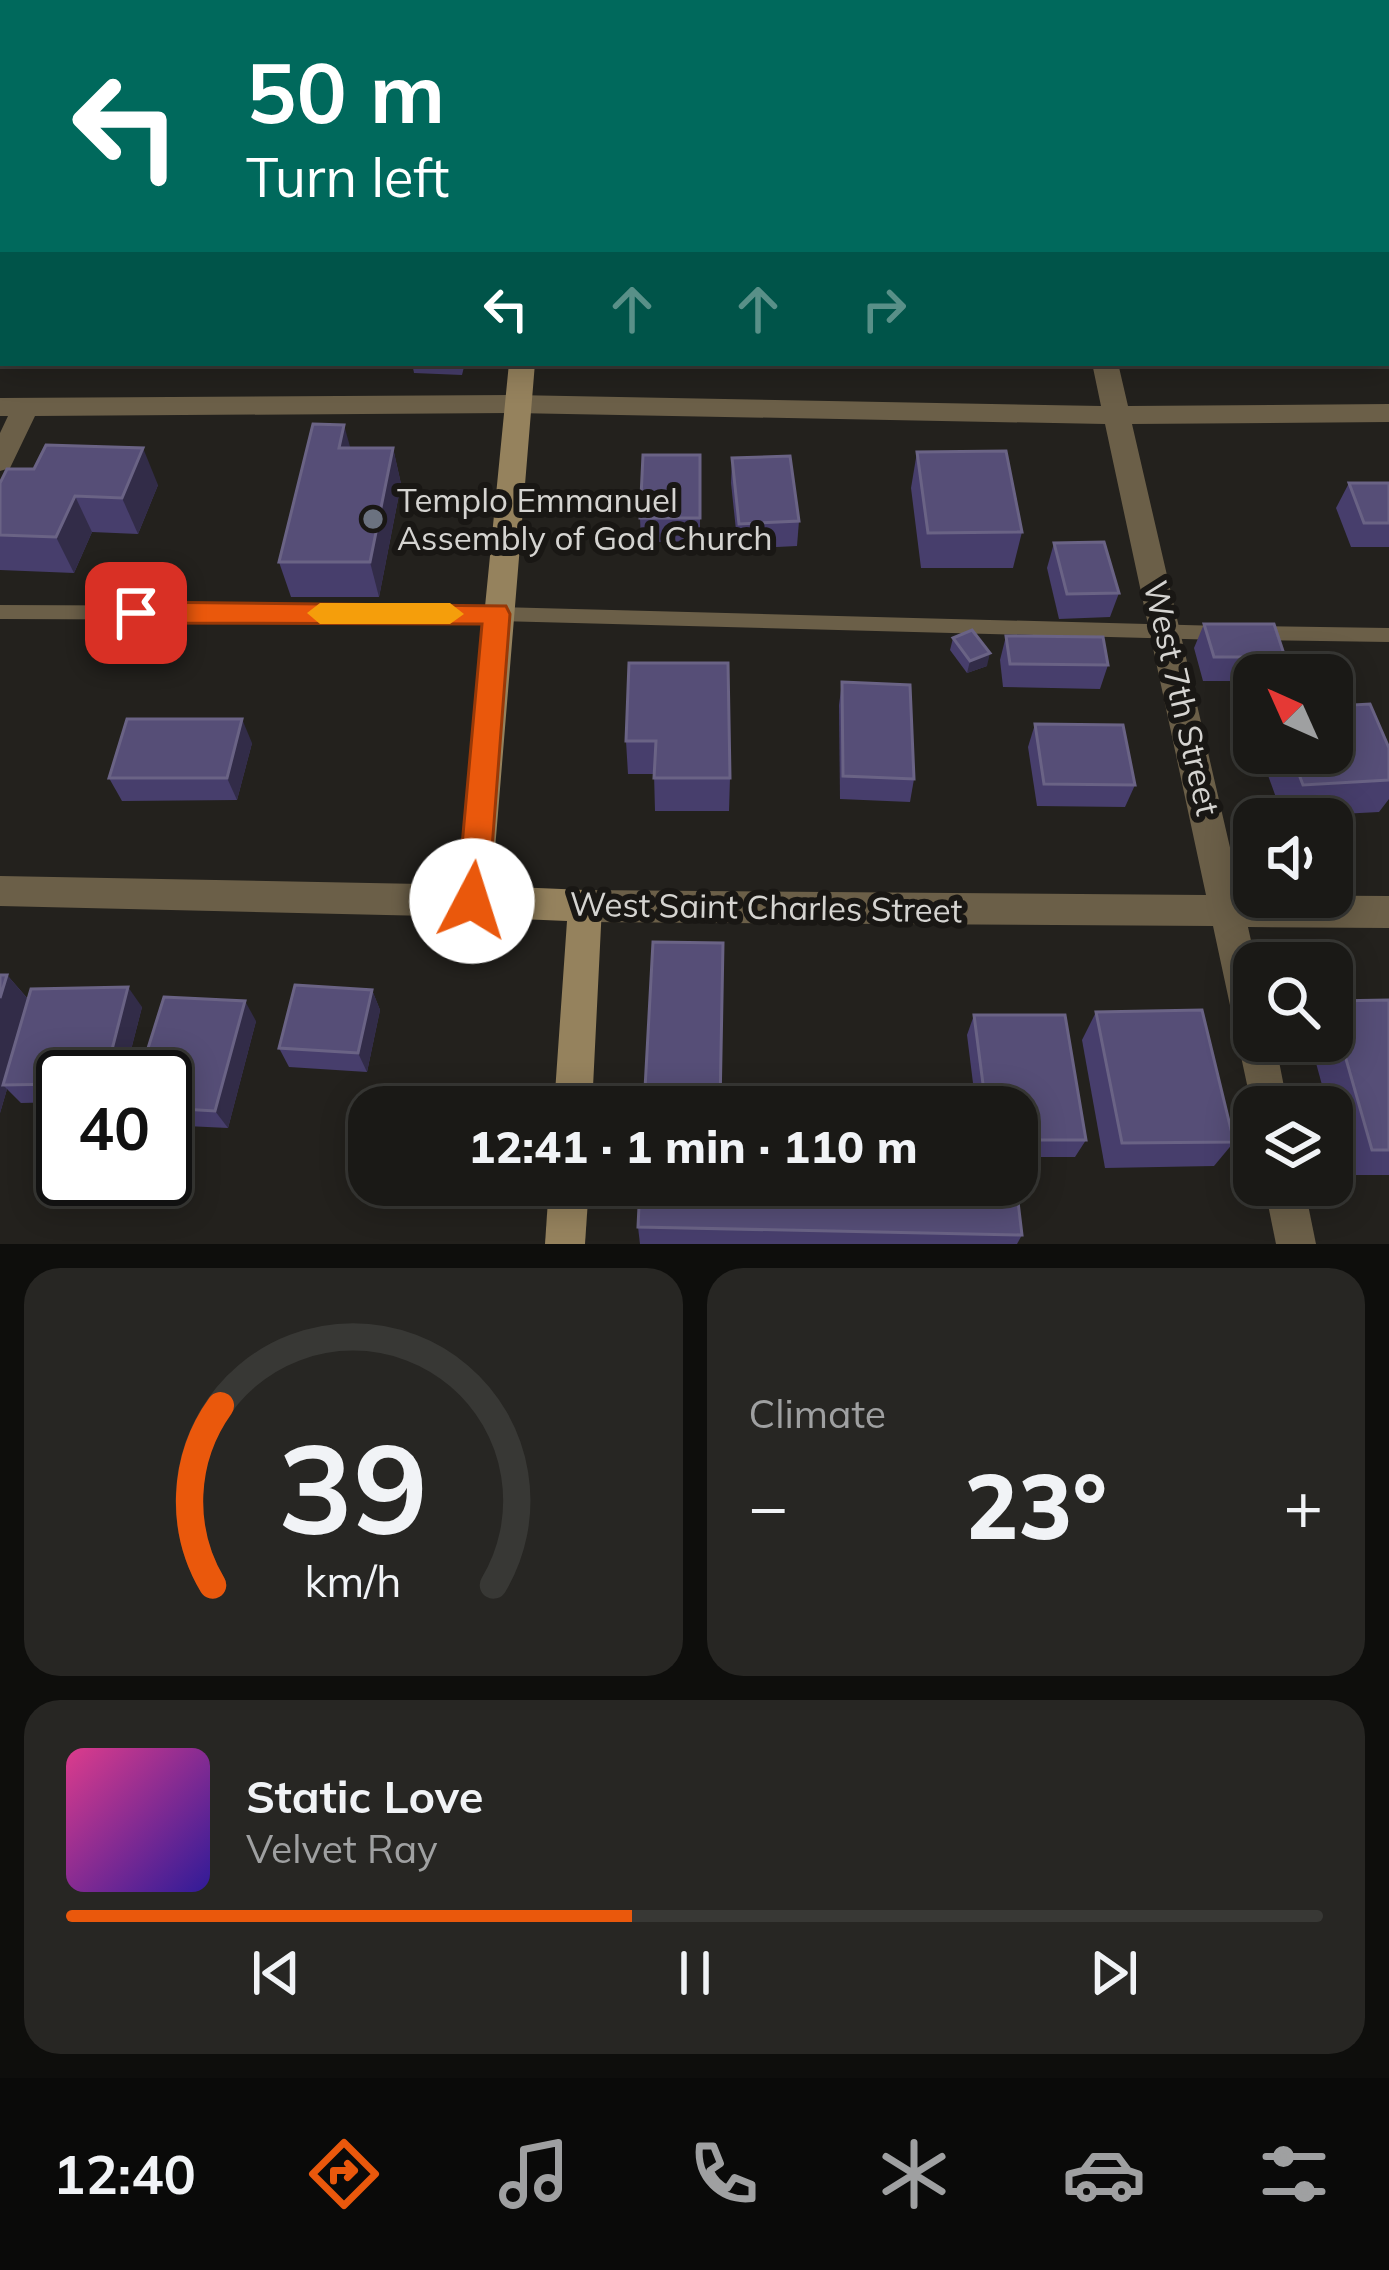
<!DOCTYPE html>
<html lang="en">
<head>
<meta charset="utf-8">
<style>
  body { margin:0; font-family:Mulish,sans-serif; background:#272623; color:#f1f3f6; height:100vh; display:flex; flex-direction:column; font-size:45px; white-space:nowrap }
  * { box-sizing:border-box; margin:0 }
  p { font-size:39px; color:#9fa0a1 }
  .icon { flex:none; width:66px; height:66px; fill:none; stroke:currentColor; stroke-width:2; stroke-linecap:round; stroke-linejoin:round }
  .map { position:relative; height:1244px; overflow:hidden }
  .details { display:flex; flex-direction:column; gap:24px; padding:24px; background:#0e0e0c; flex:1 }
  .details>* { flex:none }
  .hud { position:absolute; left:0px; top:0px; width:1389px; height:366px; box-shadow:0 6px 30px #0003,0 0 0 3px #383835; background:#00695c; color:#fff; overflow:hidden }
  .needle { width:78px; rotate:315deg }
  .controls { position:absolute; left:1233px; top:654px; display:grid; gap:24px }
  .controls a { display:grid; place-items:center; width:120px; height:120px; border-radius:24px; background:#1a1916; box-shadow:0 6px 30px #0003,0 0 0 3px #383835; font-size:60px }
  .speed { position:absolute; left:36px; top:1050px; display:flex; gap:24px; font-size:60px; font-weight:700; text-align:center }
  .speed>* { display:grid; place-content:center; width:156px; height:156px; border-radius:50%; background:#1a1916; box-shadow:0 6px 30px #0003,0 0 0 3px #383835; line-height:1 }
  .speed .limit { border:6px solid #111; border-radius:18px; background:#fff; color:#111 }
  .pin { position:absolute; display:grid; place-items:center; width:102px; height:102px; color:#fff; margin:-51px; border-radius:24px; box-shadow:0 6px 18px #0006 }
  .me { position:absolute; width:132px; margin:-66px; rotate:5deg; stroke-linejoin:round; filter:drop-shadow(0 0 9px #0008) }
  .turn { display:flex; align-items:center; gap:42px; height:252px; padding:0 48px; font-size:54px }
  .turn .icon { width:156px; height:156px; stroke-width:2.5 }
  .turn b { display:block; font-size:84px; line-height:102px }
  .lanes { display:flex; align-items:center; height:114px; padding:0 48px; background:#0003; justify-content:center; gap:60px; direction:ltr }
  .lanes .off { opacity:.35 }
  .big { font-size:90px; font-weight:800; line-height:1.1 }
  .details .widget { flex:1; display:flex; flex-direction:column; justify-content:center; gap:18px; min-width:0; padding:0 42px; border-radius:36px; background:#272623 }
  .details .dial { align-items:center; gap:0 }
  .dial svg { height:312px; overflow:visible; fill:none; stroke:#383835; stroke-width:7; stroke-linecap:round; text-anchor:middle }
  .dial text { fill:#f1f3f6; stroke:none }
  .song { display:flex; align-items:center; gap:36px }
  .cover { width:144px; height:144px; border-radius:18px; background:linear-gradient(135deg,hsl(330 70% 55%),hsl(250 70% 35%)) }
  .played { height:12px; border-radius:6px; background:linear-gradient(90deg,#ea580c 45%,#383835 45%) }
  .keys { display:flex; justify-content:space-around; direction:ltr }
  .heat { display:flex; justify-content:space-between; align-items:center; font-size:66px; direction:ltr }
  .details .tiles { flex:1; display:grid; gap:24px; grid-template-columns:1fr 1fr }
  .widget:last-child { grid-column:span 2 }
  .trip { position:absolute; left:348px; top:1086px; width:690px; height:120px; border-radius:36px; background:#1a1916; box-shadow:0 6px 30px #0003,0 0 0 3px #383835; font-weight:800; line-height:120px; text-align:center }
  .tabs { display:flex; height:192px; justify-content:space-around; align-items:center; background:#0a0a09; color:#9fa0a1 }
  .tabs .icon { width:84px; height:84px }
  .tabs .active { color:#ea580c }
  .tabs b { font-size:54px; color:#f1f3f6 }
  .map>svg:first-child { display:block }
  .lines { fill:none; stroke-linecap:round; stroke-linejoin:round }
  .lane { fill:#6b5f48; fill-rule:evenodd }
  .street { fill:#6b5f48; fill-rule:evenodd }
  .secondary { fill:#95825d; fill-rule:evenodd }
  .primary { fill:#b59d6d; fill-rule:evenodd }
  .wall { fill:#473e6c }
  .shaded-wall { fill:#322c48 }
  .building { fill:#564e77; stroke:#6a6385; stroke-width:3 }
  .route { fill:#ea580c; stroke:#983908; stroke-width:3 }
  .slow { fill:#f59e0b }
  .worship-dot { fill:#6b7280; stroke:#191714; stroke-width:4.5 }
  .labels { text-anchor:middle; stroke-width:12; stroke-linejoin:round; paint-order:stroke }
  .poi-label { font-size:33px; fill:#d5d4d1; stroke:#191714; text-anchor:start }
  .street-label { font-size:33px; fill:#d5d4d1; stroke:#191714 }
</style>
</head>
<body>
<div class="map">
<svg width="1389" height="1244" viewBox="0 0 1389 1244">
  <rect width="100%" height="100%" fill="#23211d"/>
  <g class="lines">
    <g class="lane">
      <polygon points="415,0 433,0 430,3 412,3"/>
      <polygon points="461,0 475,0 478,3 464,3"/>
      <polygon points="654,0 667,0 670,3 657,3"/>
      <polygon points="1314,0 1326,0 1327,3 1315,3"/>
      <rect x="0" y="228" width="3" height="8"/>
      <polygon points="0,605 497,607 1222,626 1228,628 1231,633 1228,638 1222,640 497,621 0,619"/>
      <polygon points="1256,626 1389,628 1389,642 1256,640 1250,638 1247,633 1250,628"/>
    </g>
    <g class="street">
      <rect x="1065" y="0" width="20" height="3"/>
      <polygon points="3,314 3,335 0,336 0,315"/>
      <polygon points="1092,363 1118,363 1128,406 1389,404 1389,422 1132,424 1241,895 1389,896 1389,928 1248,927 1256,963 1254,1041 1275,1041 1288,1107 1254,1107 1254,1117 1213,926 585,922 573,917 568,906 573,895 585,890 1206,895 1105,424 514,413 35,416 10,468 0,471 0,433 8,416 0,416 0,398 514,395 1101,406"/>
      <polygon points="0,876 473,885 485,890 490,901 485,912 473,917 0,906"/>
      <polygon points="1264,1185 1304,1185 1316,1244 1276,1244"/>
    </g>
    <g class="secondary">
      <rect x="0" y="96" width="3" height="12"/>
      <polygon points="509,363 535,363 492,886 585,890 597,895 602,906 592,1107 554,1107 567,921 473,917 461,912 456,901"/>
      <polygon points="549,1185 589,1185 585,1244 545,1244"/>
    </g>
    <g class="primary">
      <polygon points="367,0 389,0 391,3 369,3"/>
      <rect x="1386" y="108" width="3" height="12"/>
    </g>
  </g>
  <g class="wall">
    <polygon points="486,0 626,0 619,3 491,3"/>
    <polygon points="886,0 991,0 990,3 887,3"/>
    <polygon points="1203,0 1311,0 1310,3 1204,3"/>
    <polygon points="1340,0 1389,0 1389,90 1386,90 1386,3 1339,3"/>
    <rect x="0" y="125" width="3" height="60"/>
    <polygon points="1386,291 1389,291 1389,363 1375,363 1386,363"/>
    <polygon points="412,363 465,363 462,375 414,373"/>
    <polygon points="350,448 393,448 401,484 379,597 291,597 279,562"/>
    <polygon points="917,452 1022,532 1013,568 921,568 911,488"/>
    <polygon points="700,455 700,542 641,542 640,518"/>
    <polygon points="732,458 799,521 797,546 738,549 731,483"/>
    <polygon points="0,483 158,485 138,534 92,532 74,573 0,570"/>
    <polygon points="1349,483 1389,483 1389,547 1351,547 1336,508"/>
    <polygon points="1054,543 1119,593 1110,617 1059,619 1047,568"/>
    <polygon points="1204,624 1285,657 1279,669 1322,675 1254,675 1254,681 1203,681 1194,648"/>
    <polygon points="1006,636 1108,665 1100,689 1003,687 1000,660"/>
    <polygon points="953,638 987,666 967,673 950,650"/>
    <polygon points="629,663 730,778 729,811 655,811 654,774 628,774 626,741"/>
    <polygon points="842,682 914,779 910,802 840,799 839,705"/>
    <polygon points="1254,682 1254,735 1243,703"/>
    <polygon points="1335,706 1389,748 1389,799 1379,812 1283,817 1260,753 1332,753"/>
    <polygon points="1035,724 1135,785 1125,807 1037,806 1028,747"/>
    <polygon points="252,743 237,800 122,801 109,778"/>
    <polygon points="0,975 7,975 28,999 142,1007 124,1077 63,1077 63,1102 21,1103 7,1089 0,1113"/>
    <polygon points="372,990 380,1010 367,1072 289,1067 279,1048"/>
    <polygon points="1389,1000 1389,1175 1346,1175 1332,1122 1332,1107 1328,1107 1310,1041 1332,1041 1332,1001"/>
    <polygon points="1096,1012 1234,1142 1214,1166 1105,1168 1082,1040"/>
    <polygon points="974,1015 1086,1140 1075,1157 1017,1157 1017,1107 976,1107 967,1035"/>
    <polygon points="256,1021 228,1128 165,1125 165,1077"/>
    <polygon points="638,1227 1022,1235 1017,1244 640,1244"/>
  </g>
  <g class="shaded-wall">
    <polygon points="98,0 158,0 159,3 99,3"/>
    <polygon points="280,0 303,0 304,3 276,3"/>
    <polygon points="540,0 626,0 619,3 538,3"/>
    <polygon points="344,425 354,461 339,448"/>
    <polygon points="143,448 158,485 138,534 122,498"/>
    <polygon points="393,448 401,484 379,597 370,562"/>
    <polygon points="75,496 92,532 74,573 56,537"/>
    <polygon points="990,653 987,666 967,673 970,661"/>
    <polygon points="242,719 252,743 237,800 227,778"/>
    <polygon points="7,975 32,1004 3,1085 7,1089 0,1113 0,998"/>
    <polygon points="128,987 142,1007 124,1077 105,1077"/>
    <polygon points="372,990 380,1010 367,1072 358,1053"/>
    <polygon points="245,1001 256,1021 228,1128 215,1111"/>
  </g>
  <g class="building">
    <polygon points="0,0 24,0 27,3 3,3 3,31 0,28"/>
    <polygon points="234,0 280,0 276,3 230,3"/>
    <rect x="725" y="0" width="38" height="3"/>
    <polygon points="1346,0 1389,0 1389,65 1386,65 1386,3 1347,3"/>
    <rect x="0" y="125" width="3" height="35"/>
    <rect x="1386" y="251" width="3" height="24"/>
    <polygon points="1386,291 1389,291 1389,338 1386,335"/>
    <polygon points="313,424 344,425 339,448 393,448 370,562 279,562"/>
    <polygon points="46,445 143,448 122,498 75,496 56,537 0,535 0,483 7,469 34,469"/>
    <polygon points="1006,451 1022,532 928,533 917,452"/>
    <polygon points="643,455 700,455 700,518 640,518"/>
    <polygon points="790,456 799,521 739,524 732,458"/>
    <polygon points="1349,483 1389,483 1389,523 1364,523"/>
    <polygon points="1104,542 1119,593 1067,594 1054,543"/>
    <polygon points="1204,624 1274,624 1285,657 1214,657"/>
    <polygon points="972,630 990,653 970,661 953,638"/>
    <polygon points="1006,636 1103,637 1108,665 1010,664"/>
    <polygon points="629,663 728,663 730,778 654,778 656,741 626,741"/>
    <polygon points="1319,667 1322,675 1262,675 1260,669"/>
    <polygon points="842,682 910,685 914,779 843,776"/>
    <polygon points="1332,699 1335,706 1370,704 1389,748 1389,780 1303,785 1291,753 1332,753"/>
    <polygon points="127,719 242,719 227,778 109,778"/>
    <polygon points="1035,724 1123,725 1135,785 1044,784"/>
    <polygon points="653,942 723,943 720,1107 644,1107"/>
    <polygon points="0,975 7,975 0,998"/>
    <polygon points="295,985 372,990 358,1053 279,1048"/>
    <polygon points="128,987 105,1077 63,1077 63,1084 3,1085 31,989"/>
    <polygon points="164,997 245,1001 215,1111 165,1108 165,1077 139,1077"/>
    <polygon points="1389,1000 1389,1150 1372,1150 1332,1010 1332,1001"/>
    <polygon points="1202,1010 1234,1142 1122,1143 1096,1012"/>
    <polygon points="974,1015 1065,1015 1086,1140 1017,1140 1017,1107 986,1107"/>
    <polygon points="640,1185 1016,1185 1022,1235 638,1227"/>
  </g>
  <polygon class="route" points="136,602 506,606 510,614 488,901 484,911 472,915 461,911 457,901 482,624 136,623 122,613"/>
  <polygon class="slow" points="320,603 450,603 464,614 450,624 320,624 307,613"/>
  <circle class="worship-dot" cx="373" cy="519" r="12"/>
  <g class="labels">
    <g class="poi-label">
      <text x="397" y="512">Templo Emmanuel<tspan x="397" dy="38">Assembly of God Church</tspan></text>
    </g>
    <g class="street-label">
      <text transform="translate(1182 698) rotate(77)" y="12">West 7th Street</text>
      <text transform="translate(766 907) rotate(1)" y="12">West Saint Charles Street</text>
    </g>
  </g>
</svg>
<div class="controls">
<a><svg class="needle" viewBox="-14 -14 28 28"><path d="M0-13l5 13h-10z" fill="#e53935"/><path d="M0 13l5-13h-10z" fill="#9fa0a1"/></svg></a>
<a><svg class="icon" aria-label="sound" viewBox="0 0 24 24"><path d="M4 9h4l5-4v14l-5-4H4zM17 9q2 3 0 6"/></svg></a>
<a><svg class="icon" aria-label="search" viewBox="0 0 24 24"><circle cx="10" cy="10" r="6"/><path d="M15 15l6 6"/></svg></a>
<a><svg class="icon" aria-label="layers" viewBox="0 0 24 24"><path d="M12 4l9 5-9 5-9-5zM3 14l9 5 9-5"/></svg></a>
</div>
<div class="speed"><div class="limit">40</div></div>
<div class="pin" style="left:136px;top:613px;background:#d93025"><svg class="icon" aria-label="arrive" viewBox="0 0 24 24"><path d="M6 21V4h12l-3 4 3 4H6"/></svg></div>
<svg class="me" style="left:472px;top:901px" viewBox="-20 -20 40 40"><circle r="19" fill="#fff"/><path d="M0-13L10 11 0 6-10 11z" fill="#ea580c"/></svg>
<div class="trip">12:41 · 1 min · 110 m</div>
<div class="hud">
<div class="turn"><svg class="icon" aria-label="left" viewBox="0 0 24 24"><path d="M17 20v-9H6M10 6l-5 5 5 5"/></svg><div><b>50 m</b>Turn left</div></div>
<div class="lanes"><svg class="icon" aria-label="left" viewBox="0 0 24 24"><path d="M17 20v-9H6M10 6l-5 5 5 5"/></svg><svg class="icon off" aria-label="ahead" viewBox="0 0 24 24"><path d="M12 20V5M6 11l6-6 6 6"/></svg><svg class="icon off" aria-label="ahead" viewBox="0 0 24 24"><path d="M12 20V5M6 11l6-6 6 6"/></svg><svg class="icon off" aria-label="right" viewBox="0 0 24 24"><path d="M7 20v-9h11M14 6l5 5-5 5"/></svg></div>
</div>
</div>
<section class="details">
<div class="tiles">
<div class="widget dial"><svg viewBox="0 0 100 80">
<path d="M14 69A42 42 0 1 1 86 69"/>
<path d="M14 69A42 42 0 0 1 16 23" stroke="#ea580c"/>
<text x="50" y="56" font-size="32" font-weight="700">39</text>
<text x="50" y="72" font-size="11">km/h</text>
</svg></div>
<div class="widget"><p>Climate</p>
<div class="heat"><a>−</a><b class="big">23°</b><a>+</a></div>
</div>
<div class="widget">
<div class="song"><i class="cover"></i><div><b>Static Love</b><p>Velvet Ray</p></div></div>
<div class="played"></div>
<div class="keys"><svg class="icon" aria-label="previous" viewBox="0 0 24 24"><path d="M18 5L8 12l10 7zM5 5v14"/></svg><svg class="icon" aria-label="pause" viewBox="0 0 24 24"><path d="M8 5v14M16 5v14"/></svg><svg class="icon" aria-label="next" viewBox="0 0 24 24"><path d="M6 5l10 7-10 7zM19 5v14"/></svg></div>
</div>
</div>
</section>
<nav class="tabs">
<b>12:40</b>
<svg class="icon active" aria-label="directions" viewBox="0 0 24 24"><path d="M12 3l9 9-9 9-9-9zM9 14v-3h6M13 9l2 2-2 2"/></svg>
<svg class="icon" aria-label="music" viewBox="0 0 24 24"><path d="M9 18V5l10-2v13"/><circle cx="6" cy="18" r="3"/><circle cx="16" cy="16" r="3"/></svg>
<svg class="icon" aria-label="phone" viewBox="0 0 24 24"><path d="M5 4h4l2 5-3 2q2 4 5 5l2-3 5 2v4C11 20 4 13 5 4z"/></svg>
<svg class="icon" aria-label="climate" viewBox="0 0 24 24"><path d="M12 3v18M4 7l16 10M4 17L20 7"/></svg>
<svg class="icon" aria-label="car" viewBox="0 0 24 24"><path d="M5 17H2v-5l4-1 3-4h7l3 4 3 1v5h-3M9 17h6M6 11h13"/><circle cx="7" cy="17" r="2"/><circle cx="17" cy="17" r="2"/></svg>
<svg class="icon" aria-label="filters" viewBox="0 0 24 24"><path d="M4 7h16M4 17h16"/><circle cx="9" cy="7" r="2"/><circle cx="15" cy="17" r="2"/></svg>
</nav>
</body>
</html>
